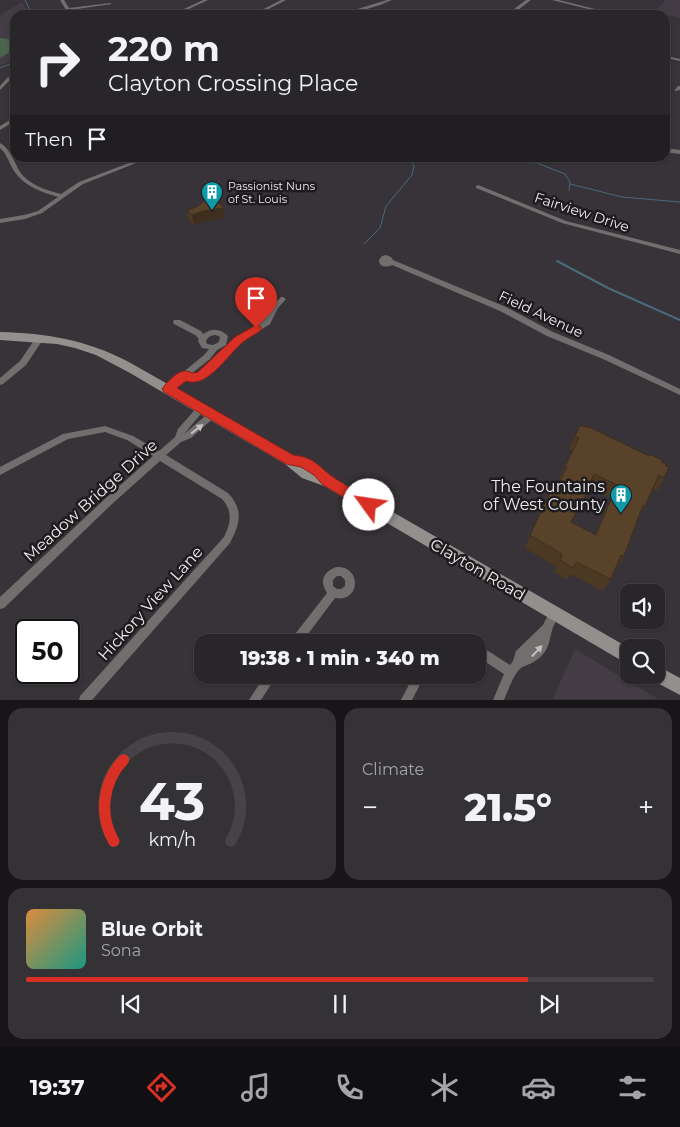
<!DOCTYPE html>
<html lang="en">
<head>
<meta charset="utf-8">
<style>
  body { margin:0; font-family:Montserrat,sans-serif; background:#353236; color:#f1f3f6; height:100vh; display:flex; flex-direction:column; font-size:19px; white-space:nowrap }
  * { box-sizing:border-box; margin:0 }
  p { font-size:16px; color:#a5a5a8 }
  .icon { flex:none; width:28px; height:28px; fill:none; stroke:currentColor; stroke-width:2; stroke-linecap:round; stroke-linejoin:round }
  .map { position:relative; height:700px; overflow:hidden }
  .panel { display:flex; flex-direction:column; gap:8px; padding:8px; background:#171517; flex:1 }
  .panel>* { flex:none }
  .top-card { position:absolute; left:10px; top:10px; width:660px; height:152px; border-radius:15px; box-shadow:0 1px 4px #0004,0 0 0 1px #454347; background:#29262a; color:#f1f3f6; overflow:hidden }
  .tools { position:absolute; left:620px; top:584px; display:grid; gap:10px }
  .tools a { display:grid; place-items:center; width:45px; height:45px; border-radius:10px; background:#29262a; box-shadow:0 1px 4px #0004,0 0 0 1px #454347; font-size:25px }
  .speed { position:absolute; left:15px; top:619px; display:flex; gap:10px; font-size:25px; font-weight:700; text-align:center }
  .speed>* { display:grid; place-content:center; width:65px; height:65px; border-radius:50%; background:#29262a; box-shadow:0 1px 4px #0004,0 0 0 1px #454347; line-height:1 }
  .speed .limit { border:2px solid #111; border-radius:8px; background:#fff; color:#111 }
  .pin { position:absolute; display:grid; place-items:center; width:42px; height:42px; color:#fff; margin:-51px -21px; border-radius:50% 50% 50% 0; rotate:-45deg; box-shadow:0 0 5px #0007 }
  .pin .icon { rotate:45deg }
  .me { position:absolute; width:55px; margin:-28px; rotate:301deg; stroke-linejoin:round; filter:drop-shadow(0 0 4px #0008) }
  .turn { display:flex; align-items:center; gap:18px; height:105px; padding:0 15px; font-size:22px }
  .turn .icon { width:65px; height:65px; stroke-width:2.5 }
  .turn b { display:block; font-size:35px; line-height:42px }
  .then { display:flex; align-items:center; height:48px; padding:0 15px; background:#0003; gap:10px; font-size:19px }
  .big { font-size:38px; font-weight:800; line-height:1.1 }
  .panel .card { flex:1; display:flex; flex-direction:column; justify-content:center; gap:8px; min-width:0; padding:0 18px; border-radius:15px; background:#353236 }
  .panel .dial { align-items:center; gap:0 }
  .dial svg { height:130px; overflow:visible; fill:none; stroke:#454347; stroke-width:7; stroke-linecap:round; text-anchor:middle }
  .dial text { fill:#f1f3f6; stroke:none }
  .song { display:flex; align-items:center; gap:15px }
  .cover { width:60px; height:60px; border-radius:8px; background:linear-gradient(135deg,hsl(30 70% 55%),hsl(170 70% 35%)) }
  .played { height:5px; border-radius:2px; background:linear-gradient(90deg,#d93025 80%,#454347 80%) }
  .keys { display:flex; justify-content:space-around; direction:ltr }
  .heat { display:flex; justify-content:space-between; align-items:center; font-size:28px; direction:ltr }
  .panel .tiles { flex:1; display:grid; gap:8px; grid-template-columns:1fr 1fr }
  .card:last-child { grid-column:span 2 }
  .trip { position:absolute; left:194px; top:634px; width:292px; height:50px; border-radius:15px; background:#29262a; box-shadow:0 1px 4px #0004,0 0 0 1px #454347; font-weight:800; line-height:50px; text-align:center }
  .tabs { display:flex; height:80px; justify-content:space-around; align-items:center; background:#100f11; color:#a5a5a8 }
  .tabs .icon { width:35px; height:35px }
  .tabs .selected { color:#d93025 }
  .tabs b { font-size:22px; color:#f1f3f6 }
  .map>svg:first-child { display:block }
  .built { fill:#433c45 }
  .green { fill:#4b644d }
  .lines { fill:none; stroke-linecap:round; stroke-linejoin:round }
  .stream-far1 { stroke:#4a6a7e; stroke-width:1 }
  .stream { stroke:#4a6a7e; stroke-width:2 }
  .street { fill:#706f6d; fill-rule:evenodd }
  .secondary { fill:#91908c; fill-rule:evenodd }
  .wall { fill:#4c3923; fill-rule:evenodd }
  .shaded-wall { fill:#3e2e1d }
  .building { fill:#584229; stroke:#3e2e1d; fill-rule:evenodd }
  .oneway { fill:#c2c0c1 }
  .route { fill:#d93025; stroke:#8d1f18 }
  .labels { text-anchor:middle; stroke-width:5; stroke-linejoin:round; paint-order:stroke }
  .far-poi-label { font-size:11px; fill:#eeebee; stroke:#1d1b1d; text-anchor:start }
  .street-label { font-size:14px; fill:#eeebee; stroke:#1d1b1d }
  .near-poi-label { font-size:16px; fill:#eeebee; stroke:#1d1b1d; text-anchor:end }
  .near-street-label { font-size:16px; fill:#eeebee; stroke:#1d1b1d }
</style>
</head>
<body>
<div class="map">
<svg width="680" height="700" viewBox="0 0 680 700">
  <rect width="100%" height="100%" fill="#373338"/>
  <g class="built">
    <polygon points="666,0 680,0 680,18 654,12"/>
    <polygon points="22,2 30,15 15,15 15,58 0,66 0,15"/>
    <polygon points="575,649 658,699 553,699"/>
  </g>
  <polygon class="green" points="0,38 15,40 15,49 0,58"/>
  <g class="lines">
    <g class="stream-far1">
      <polyline points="25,0 32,15"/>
      <polyline points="0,68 15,62"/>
      <polyline points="411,158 537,163 565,174 570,182 569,190"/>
      <polyline points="512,160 519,158"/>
      <polyline points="570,184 622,197 680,202"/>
      <polyline points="364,244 380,228 386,206 412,175 414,166 410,158"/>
    </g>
    <polyline class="stream" points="557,261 608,288 680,320"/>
    <g class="street">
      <polygon points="60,0 64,0 69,8 110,3 112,4 70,10 73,15 69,15"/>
      <polygon points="203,0 208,0 176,15 171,15"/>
      <polygon points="281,0 286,0 257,15 252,15"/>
      <polygon points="387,0 392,0 380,5 347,15 342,15 354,10"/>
      <polygon points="526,0 531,0 518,10 539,15 532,15 516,11 511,15 506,15"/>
      <polygon points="552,0 559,0 619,15 612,15"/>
      <polygon points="667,56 680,59 680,61 667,58"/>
      <polygon points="8,77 12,78 0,90 0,86"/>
      <polygon points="678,86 680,86 680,90 675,91 675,90"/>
      <polygon points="15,117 15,121 0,130 0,126"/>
      <path d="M 0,143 C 11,149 14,162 20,172 C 29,185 46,190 61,194 L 79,182 L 142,158 L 149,158 L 83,184 L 42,213 L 25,219 L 0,223 L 0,219 L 24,215 L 38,211 L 58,197 C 41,192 24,186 14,171 C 9,163 7,154 0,148 Z"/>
      <polygon points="665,148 680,150 680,154 665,152"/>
      <polygon points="478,185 566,221 680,250 680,254 562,223 476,188 476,186"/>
      <path d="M 386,255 L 391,257 L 393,260 L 506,307 L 553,332 L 609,355 L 680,389 L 680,395 L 603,359 L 547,336 L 500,311 L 392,265 C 386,268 379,267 379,260 L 382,256 Z"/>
      <path d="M 281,297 L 283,297 L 286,299 L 278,308 L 270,324 L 242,342 L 206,377 L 192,381 L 186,379 L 171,391 L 165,391 L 164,389 L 165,387 L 204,355 L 209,349 L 202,348 L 198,341 L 199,339 L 195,335 L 174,324 L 173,322 L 174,320 L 180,320 L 201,331 L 203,334 C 212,328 220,328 228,336 L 226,345 L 217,350 L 210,359 L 191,374 L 200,373 L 236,338 L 264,320 L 273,305 ZM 216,335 L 220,337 L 219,342 L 213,345 L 207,344 L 206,341 C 208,337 211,335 216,335 Z"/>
      <polygon points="40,335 44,338 26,365 3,384 0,385 0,378 20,361 37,336"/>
      <path d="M 202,404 L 205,405 L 206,407 L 205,409 L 184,434 L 210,412 L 213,411 L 216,412 L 217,414 L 216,416 L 191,438 L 181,442 L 166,455 L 228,493 C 244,510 240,524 230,543 L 92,700 L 79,700 L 80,696 L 224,537 C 231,523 233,511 222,499 L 160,461 L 112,504 L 4,608 L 0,609 L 0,597 L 106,498 L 153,456 L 127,440 L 105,432 L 68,439 L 0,475 L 0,467 L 63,434 L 105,426 L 133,436 L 159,451 L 175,437 L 178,429 L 199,405 Z"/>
      <path d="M 336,567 C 362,565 361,603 335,598 L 302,642 L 291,642 L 292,638 L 327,593 C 320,581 322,573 336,567 ZM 337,576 L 341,576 L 345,580 L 345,586 L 341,589 L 337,589 L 333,586 L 333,580 Z"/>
      <path d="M 555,608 L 559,609 L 560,613 C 558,618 555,622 553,627 C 550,636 550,645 544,653 C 536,663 530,663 521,668 C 514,673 508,691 504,700 L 493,700 L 504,674 L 478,657 L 478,646 L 482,647 L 510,665 L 513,661 L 516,651 L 543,625 L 551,609 Z"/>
      <polygon points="450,634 468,638 469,642 434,642 435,638"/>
      <polygon points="265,675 277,675 261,700 249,700"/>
      <polygon points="414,675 425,675 412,700 401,700"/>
    </g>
    <g class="secondary">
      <path d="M 0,332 C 46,333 86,340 127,361 L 293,455 L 316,463 L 332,477 L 629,648 L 629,665 L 324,486 L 302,478 L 285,464 L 130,373 L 96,355 L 75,348 L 57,344 L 0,340 Z"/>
      <polygon points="656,665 680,678 680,695 650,679 649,675 656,675"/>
    </g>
  </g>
  <g class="wall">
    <polygon points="224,208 225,218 205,221 194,225 189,222 187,211"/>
    <path d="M 575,436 L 661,462 L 665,466 L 664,478 L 657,491 L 652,489 L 645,506 L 639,516 L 624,556 L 616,569 L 615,568 L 611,579 L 603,591 L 570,574 L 567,580 L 554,572 L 557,567 L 525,548 L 530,535 L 560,480 L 559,479 L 565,466 L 573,451 L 569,449 ZM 588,487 L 613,499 L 611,499 L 605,511 L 595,535 L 572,522 L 583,501 Z"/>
  </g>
  <g class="shaded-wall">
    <polygon points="224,208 225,218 205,221 194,225 192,215 203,211"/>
    <polygon points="590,488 583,501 565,535 571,522"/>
  </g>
  <g class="building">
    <polygon points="211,195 224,208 203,211 192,215 187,211 198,206"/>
    <path d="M 580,426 L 589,427 L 649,456 L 649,454 L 662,460 L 661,462 L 666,464 L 665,466 L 669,467 L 664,478 L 659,475 L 645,506 L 643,505 L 624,556 L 621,555 L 611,579 L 576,562 L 573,568 L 560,560 L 562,554 L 530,535 L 551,490 L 554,491 L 567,467 L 565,466 L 579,438 L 575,436 ZM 594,474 L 619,486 L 613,499 L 611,499 L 596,535 L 571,522 L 590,488 L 588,487 Z"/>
  </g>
  <defs><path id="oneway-solid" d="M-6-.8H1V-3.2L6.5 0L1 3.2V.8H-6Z" transform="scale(1.25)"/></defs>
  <g class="oneway">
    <use href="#oneway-solid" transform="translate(197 429) rotate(-38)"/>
    <use href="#oneway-solid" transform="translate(537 651) rotate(-47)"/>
  </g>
  <path class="route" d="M 256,325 L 260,326 L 262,328 L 260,331 C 254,335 248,338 243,342 C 228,354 208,389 186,381 L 177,388 L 293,455 C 316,458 316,465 333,477 C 345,486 360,493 374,501 L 376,505 L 374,509 L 369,511 L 364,509 L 323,485 L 314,475 L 301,467 L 286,464 L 164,392 L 162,389 C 166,383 178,370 186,371 C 192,372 192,374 198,372 L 235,337 Z"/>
  <defs>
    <g id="building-pin" transform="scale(1.125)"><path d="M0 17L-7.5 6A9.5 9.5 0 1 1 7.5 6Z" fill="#0f9aa8" stroke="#1d1b1d"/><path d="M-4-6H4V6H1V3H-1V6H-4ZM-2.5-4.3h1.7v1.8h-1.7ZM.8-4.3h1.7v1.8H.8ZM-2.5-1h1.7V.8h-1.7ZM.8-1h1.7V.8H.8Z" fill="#fff"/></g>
  </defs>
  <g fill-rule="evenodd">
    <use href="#building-pin" x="212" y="192"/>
    <use href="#building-pin" x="621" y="495"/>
  </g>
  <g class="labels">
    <g class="far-poi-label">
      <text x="228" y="190">Passionist Nuns<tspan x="228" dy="13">of St. Louis</tspan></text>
    </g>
    <g class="street-label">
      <text transform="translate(582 212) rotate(18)" y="5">Fairview Drive</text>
      <text transform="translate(541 314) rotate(25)" y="5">Field Avenue</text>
    </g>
    <g class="near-poi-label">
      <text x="605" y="492">The Fountains<tspan x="605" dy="18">of West County</tspan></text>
    </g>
    <g class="near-street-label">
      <text transform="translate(90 500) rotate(-42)" y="6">Meadow Bridge Drive</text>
      <text transform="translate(478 569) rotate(30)" y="6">Clayton Road</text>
      <text transform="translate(150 603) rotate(-48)" y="6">Hickory View Lane</text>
    </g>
  </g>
</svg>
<div class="tools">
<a><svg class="icon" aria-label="sound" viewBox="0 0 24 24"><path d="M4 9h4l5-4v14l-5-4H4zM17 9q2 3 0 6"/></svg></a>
<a><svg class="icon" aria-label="search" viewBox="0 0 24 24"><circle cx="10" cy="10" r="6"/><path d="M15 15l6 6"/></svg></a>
</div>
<div class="speed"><div class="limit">50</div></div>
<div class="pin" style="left:256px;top:328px;background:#d93025"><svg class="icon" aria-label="arrive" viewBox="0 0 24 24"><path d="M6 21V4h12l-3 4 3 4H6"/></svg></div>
<svg class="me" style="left:369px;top:505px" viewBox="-20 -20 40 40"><circle r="19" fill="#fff"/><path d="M0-13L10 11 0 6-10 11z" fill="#d93025"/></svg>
<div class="trip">19:38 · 1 min · 340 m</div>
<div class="top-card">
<div class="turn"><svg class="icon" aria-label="right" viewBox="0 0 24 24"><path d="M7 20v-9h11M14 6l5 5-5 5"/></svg><div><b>220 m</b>Clayton Crossing Place</div></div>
<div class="then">Then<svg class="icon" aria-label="arrive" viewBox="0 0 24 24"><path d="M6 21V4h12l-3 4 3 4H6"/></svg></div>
</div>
</div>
<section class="panel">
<div class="tiles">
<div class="card dial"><svg viewBox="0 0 100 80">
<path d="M14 69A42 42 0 1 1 86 69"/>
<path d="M14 69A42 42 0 0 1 20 19" stroke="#d93025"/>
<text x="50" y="56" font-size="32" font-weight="700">43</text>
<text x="50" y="72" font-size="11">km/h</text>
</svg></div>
<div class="card"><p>Climate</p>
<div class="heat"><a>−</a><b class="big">21.5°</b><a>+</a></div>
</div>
<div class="card">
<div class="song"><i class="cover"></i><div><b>Blue Orbit</b><p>Sona</p></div></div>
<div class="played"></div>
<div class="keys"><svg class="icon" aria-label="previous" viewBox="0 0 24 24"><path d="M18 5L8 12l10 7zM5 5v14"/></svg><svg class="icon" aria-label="pause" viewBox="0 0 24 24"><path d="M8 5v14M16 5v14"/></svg><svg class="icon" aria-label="next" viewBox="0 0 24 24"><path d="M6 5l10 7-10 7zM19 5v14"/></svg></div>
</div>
</div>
</section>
<nav class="tabs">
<b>19:37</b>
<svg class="icon selected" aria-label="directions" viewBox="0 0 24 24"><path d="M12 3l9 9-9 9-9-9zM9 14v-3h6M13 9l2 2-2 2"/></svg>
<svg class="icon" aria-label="music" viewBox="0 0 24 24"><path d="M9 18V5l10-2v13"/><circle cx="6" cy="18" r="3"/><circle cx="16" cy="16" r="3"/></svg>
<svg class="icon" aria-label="phone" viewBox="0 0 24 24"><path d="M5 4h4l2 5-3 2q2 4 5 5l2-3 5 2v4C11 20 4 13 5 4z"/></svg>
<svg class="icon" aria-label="climate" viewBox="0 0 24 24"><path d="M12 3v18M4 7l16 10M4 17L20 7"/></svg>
<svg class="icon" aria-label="car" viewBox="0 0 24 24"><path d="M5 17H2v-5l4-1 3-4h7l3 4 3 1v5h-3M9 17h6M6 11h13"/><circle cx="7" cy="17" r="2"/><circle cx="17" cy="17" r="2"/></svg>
<svg class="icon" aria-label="filters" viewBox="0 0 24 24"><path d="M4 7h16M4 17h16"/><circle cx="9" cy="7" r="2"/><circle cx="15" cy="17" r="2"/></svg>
</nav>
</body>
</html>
